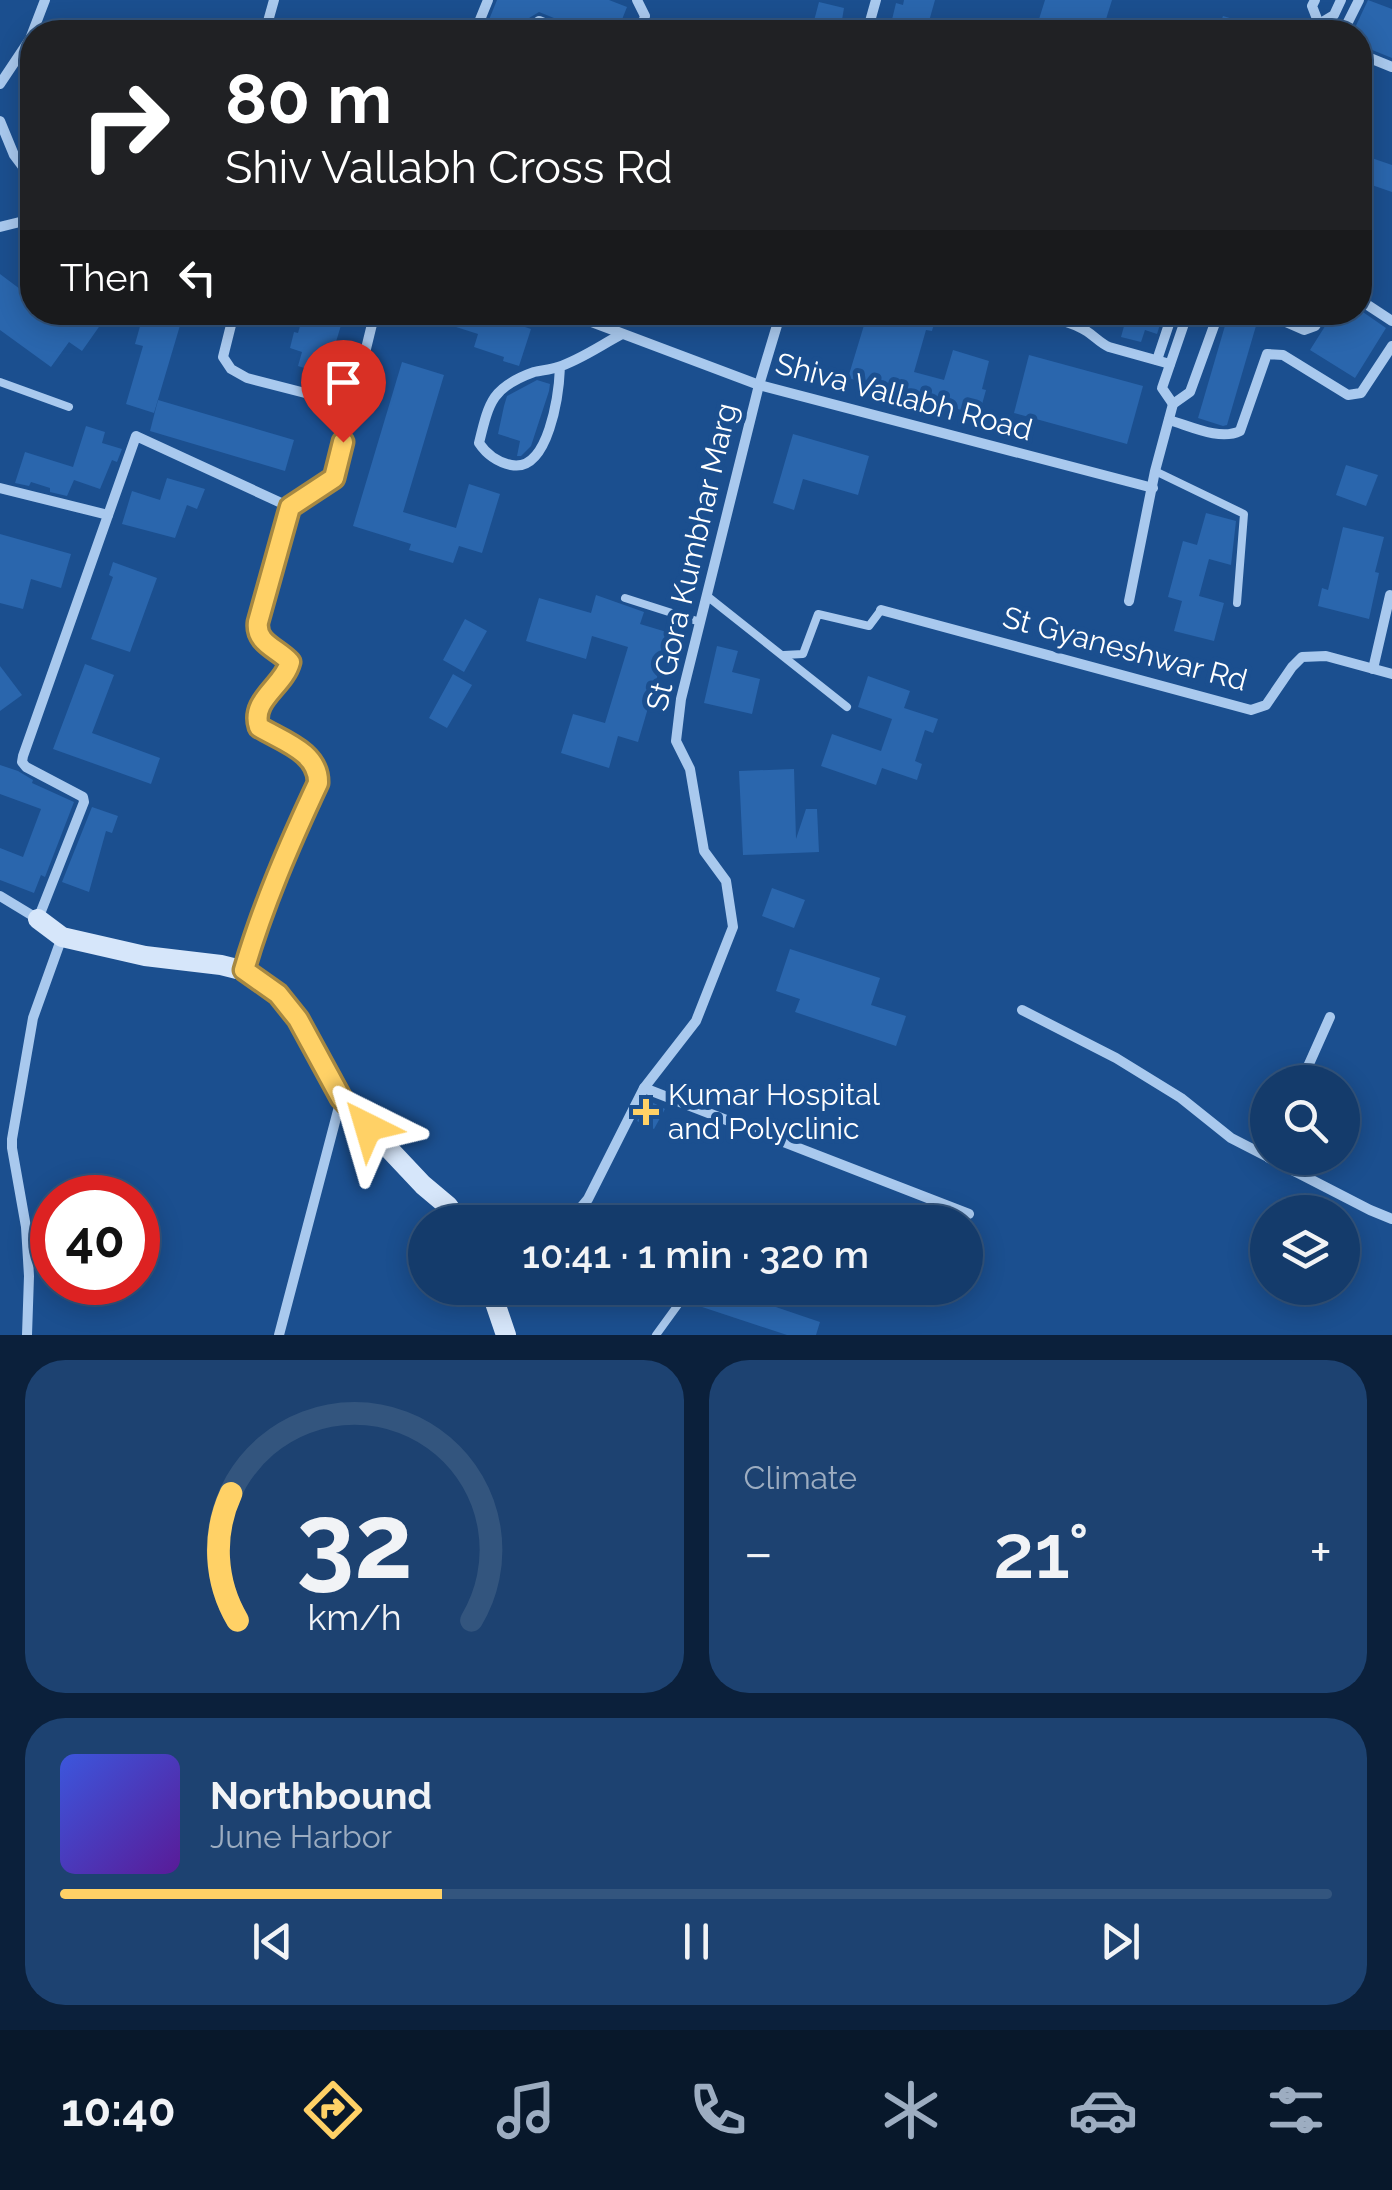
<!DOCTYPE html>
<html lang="en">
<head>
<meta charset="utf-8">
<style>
  body { margin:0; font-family:Raleway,sans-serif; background:#1d4271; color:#f1f3f6; height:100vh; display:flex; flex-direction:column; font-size:38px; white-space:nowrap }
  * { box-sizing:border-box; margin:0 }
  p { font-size:32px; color:#9dadc1 }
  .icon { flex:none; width:55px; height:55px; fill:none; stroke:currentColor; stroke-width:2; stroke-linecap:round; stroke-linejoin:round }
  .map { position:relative; height:1335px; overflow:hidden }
  .panel { display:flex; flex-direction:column; gap:25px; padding:25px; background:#0b203b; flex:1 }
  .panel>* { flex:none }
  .top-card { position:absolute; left:20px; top:20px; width:1352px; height:305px; border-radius:40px; box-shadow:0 5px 25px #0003,0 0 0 2px #33557e; background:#202124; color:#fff; overflow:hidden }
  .buttons { position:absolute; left:1250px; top:1065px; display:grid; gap:20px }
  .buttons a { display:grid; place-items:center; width:110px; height:110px; border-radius:50%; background:#143b6b; box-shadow:0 5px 25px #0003,0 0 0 2px #33557e; font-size:50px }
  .speed { position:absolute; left:30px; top:1175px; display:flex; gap:20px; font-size:50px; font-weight:700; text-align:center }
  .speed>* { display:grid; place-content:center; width:130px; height:130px; border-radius:50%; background:#143b6b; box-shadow:0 5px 25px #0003,0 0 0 2px #33557e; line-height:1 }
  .speed .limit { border:15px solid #d22; background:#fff; color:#111 }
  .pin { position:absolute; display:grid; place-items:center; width:85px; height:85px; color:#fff; margin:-102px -42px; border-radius:50% 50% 50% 0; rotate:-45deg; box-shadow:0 0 10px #0007 }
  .pin .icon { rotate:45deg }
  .me { position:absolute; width:110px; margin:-55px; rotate:320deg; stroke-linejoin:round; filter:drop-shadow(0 0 8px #0008) }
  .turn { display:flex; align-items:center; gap:35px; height:210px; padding:0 40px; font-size:45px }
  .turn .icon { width:130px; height:130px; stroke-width:2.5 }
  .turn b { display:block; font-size:70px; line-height:85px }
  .then { display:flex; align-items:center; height:95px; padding:0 40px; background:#0003; gap:20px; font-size:38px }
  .big { font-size:75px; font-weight:600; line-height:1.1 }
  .panel .card { flex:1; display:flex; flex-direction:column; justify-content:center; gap:15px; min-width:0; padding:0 35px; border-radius:40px; background:#1d4271 }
  .panel .dial { align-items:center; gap:0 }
  .dial svg { height:260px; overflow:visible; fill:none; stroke:#33557e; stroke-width:7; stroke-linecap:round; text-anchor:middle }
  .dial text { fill:#f1f3f6; stroke:none }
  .song { display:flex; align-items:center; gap:30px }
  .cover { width:120px; height:120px; border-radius:15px; background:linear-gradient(135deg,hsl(230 70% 55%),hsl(270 70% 35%)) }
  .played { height:10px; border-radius:5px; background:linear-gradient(90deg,#ffd166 30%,#33557e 30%) }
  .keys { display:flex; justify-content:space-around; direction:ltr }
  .heat { display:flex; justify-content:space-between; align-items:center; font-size:55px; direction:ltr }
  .panel .tiles { flex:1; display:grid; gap:25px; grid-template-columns:1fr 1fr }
  .card:last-child { grid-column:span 2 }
  .trip { position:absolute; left:408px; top:1205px; width:575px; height:100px; border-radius:50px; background:#143b6b; box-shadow:0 5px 25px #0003,0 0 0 2px #33557e; font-weight:600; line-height:100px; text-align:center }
  .menu { display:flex; height:160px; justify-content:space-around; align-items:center; background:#08182b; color:#9dadc1 }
  .menu .icon { width:70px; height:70px }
  .menu .on { color:#ffd166 }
  .menu b { font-size:45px; color:#f1f3f6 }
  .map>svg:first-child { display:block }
  .building { fill:#2a66ad }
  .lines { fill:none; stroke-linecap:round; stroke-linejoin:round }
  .lane { stroke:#a9c9ee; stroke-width:8 }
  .street { stroke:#a9c9ee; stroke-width:10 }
  .secondary { stroke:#d6e6fa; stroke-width:20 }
  .route-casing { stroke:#a68842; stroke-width:25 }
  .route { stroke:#ffd166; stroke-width:18 }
  .poi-dot { fill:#ffd166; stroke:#1b4f8f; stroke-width:4 }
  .labels { text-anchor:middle; stroke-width:10; stroke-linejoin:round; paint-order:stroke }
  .street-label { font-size:30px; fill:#fff; stroke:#1b4f8f }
  .poi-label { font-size:30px; fill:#fff; stroke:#1b4f8f; text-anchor:start }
</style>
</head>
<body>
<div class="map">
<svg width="1392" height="1335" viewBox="0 0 1392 1335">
  <rect width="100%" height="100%" fill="#1b4f8f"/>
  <g class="building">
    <polygon points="497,0 609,0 627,7 617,32 582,32 574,30 569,24 539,12 529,18 523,32 484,32"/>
    <polygon points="904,0 935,0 926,32 889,32 896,3 903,5"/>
    <polygon points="1045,0 1112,0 1102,32 1035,32"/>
    <polygon points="1368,0 1392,9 1392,58 1360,45 1360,32 1353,32"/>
    <polygon points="819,2 844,8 840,32 811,32"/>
    <polygon points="1223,16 1266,29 1266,32 1217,32"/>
    <polygon points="1360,154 1392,165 1392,192 1360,181"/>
    <polygon points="0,274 32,298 32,312 53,312 68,324 76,312 100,312 95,320 101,324 82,351 69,342 51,367 0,330"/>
    <polygon points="1360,310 1386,328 1355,378 1310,350 1334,312 1360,312"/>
    <polygon points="144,312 184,312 154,413 126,404 143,346 135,344"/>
    <polygon points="304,312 345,312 326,375 298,366 302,352 290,348 294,332 298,333"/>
    <polygon points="458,312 481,312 531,329 519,366 503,361 504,357 474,347 478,334 453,326"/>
    <polygon points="868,312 937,312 932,331 926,330 914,372 944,380 953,350 989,361 982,389 986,390 979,415 848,378"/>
    <polygon points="1128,312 1164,312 1157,334 1145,330 1141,342 1121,337"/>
    <polygon points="1229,312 1258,319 1227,425 1223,426 1198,418"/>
    <polygon points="1029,355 1143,386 1127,444 1014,413"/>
    <polygon points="402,362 444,375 403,512 456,528 469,484 500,494 482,553 459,546 453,563 409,550 411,544 353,526"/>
    <polygon points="537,380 550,384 549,391 531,446 521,456 517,456 520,441 498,434 504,406 507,396"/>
    <polygon points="158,400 294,440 285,471 150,431"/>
    <polygon points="86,426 105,432 102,443 122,449 117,462 112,460 100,489 74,480 67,496 50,492 50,488 31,482 29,486 15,483 25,452 73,467"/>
    <polygon points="793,434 869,456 858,495 803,479 794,510 773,503"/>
    <polygon points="1346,465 1378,475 1366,506 1336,495"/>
    <polygon points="167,478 205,489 197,509 187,505 175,538 122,524 132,491 160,500"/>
    <polygon points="1206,513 1236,521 1231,565 1209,559 1199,596 1224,603 1214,641 1174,631 1182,601 1168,597 1183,541 1197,545"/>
    <polygon points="1343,527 1384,537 1375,572 1379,573 1369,619 1318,606 1322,588 1328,590"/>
    <polygon points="0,534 71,554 61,588 31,579 23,609 0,603"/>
    <polygon points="113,562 157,578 130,652 91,639 113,577 109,575"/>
    <polygon points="596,595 644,612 640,624 670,633 638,742 618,736 609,768 561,753 573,714 605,723 628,647 592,636 586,659 526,641 539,598 591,613"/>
    <polygon points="465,619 487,631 464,672 443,660"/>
    <polygon points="717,646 738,651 732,672 760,679 752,714 704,703"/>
    <polygon points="85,664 114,675 92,733 160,758 151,784 53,749"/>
    <polygon points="0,666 22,695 0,711"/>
    <polygon points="453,674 472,685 447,728 429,718"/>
    <polygon points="868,676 910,691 904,708 938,719 933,733 925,730 915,761 922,764 917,780 882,768 876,785 821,766 832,734 881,751 892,719 858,707"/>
    <polygon points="0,765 18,771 33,780 32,783 74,802 45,877 41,875 34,893 0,880 0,848 23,857 41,809 0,794"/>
    <polygon points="794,769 796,839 806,809 817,809 819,852 743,855 739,771"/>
    <polygon points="92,807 118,816 112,833 106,831 89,892 62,882"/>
    <polygon points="772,888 805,900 794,928 762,916"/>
    <polygon points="790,949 880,978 871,1005 906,1016 896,1046 795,1012 800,999 776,991"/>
    <polygon points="648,1100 665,1109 654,1129 637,1121"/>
    <polygon points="698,1288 728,1288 726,1292 753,1301 754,1299 767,1303 767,1304 820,1322 816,1335 787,1335 693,1304"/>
  </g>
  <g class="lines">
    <g class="lane">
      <polyline points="0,382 69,407"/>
      <polyline points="1155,471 1244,514 1237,603"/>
      <polyline points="707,596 847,707"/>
      <polyline points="625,598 700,622"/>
      <polyline points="784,655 803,654 818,614 869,626 881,610"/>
      <polyline points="656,1335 680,1302"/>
    </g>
    <g class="street">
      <polyline points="637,0 645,16 640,32"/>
      <polyline points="1315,0 1312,6 1319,24"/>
      <polyline points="1319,24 1334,15 1341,0"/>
      <polyline points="265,32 274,0"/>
      <polyline points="475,32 488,0"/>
      <polyline points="532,32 535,24 539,21 566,32"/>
      <polyline points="867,32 876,0"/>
      <polyline points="1343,32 1359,0"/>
      <polyline points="1360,54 1392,67"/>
      <polyline points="0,84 30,39 45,0"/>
      <polyline points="0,121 14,155 32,179"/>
      <polyline points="0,227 32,219"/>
      <polyline points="1360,300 1392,321"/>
      <polyline points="565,312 759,385 1153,488"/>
      <path d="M 1030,312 C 1047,317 1065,320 1081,328 C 1092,333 1098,342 1109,347 L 1170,364"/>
      <polyline points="1263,312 1304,330 1315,326 1325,312"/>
      <polyline points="232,321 223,357 231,369 247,378 352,405"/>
      <polyline points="1157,360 1173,312"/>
      <path d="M 560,367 C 559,393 549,473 511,465 C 497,462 487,455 479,443 C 489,402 492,387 534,372 C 542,370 550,370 558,367 C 580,360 601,345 622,334"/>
      <polyline points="1173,404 1162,388 1188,312"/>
      <path d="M 1169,420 C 1190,426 1220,441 1240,431 L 1267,354 L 1283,355 L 1348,395 L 1361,393 L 1392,346"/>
      <polyline points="0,488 108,515"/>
      <polyline points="1129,601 1155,471 1173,404 1190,392 1219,312"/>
      <polyline points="881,610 1251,710 1266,705 1292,667 1302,657 1326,656 1392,674"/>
      <polyline points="1373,669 1390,595"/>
      <polyline points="0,896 38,919 84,802 83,797 26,767 22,762 23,756 136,436 290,507"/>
      <path d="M 245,971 C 263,905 289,845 318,783 C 319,752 282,741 259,727 C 250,700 284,686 290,662 C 277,648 255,643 258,623 L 290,507 L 334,479 L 375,312"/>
      <polyline points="1022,1010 1116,1058 1181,1098 1231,1138 1268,1157"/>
      <polyline points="1301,1082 1330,1017"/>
      <polyline points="644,1088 969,1214"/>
      <polyline points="1269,1158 1370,1210 1392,1219"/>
      <polyline points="569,1222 588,1199 644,1088 696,1021 733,927 726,881 704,851 690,769 676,741 681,699 759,385 781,312"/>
      <polyline points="27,1335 29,1276 26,1227 12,1148 12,1139 33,1018 62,937"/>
      <polyline points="279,1335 341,1099"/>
    </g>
    <g class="secondary">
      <polyline points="38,919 62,937 145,956 221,965 245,971 278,994 298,1019 341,1098 423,1185 448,1206 459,1222"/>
      <polyline points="490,1288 506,1335"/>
    </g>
  </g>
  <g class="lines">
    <g class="route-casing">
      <path id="route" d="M 343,442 L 334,478 L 290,507 L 258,622 C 255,643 277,648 290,662 C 284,686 250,700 259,727 C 282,741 319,752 318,783 C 289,845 263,905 244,970 L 278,994 L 298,1019 L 341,1098 L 368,1127"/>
    </g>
    <use href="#route" class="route"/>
  </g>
  <path class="poi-dot" d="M641 1097h10v10h10v10h-10v10h-10v-10h-10v-10h10z"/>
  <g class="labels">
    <g class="street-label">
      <text transform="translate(904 397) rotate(15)" y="10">Shiva Vallabh Road</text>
      <text transform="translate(692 557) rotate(-77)" y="10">St Gora Kumbhar Marg</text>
      <text transform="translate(1125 649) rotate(15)" y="10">St Gyaneshwar Rd</text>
    </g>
    <g class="poi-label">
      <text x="668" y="1105">Kumar Hospital<tspan x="668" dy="34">and Polyclinic</tspan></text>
    </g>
  </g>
</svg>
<div class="buttons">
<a><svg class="icon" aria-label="search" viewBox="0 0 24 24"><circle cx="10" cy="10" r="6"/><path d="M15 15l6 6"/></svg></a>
<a><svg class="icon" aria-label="layers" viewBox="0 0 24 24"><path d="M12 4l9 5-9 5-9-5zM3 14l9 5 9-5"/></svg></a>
</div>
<div class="speed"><div class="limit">40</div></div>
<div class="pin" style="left:343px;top:442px;background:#d93025"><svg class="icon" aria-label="arrive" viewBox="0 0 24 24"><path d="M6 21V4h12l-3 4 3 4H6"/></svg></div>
<svg class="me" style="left:368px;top:1127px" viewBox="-20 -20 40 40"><path d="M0-17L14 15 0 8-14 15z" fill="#ffd166" stroke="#fff" stroke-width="4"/></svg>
<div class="trip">10:41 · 1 min · 320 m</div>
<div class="top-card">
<div class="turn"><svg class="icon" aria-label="right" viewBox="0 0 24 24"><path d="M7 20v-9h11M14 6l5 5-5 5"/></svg><div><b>80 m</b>Shiv Vallabh Cross Rd</div></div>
<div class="then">Then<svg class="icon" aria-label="left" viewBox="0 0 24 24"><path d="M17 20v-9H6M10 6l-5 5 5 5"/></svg></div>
</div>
</div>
<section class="panel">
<div class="tiles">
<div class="card dial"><svg viewBox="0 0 100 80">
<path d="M14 69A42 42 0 1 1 86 69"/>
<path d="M14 69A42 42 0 0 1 12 30" stroke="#ffd166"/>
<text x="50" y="56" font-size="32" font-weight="700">32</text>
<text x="50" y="72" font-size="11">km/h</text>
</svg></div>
<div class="card"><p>Climate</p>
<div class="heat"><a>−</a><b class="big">21°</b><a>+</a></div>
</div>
<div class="card">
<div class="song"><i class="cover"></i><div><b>Northbound</b><p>June Harbor</p></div></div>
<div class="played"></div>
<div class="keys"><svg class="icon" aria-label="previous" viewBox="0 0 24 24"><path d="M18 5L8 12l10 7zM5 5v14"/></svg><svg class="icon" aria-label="pause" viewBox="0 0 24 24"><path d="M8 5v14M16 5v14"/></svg><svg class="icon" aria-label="next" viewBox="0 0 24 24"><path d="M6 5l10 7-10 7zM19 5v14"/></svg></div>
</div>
</div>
</section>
<nav class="menu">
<b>10:40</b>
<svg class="icon on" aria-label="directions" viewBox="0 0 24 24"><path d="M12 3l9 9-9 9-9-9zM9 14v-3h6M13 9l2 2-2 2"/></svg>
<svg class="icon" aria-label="music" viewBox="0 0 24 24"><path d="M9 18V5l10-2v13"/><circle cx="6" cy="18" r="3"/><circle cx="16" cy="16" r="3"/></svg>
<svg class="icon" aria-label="phone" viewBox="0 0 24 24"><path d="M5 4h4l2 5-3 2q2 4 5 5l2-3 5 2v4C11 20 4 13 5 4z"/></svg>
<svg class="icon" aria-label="climate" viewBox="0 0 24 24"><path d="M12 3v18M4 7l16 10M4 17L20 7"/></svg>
<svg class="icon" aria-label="car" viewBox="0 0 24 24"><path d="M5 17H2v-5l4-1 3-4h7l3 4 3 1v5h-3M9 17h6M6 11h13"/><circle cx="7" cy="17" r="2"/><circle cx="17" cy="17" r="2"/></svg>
<svg class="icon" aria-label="filters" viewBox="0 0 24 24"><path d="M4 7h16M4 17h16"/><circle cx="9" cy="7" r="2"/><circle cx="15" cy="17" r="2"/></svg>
</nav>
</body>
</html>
